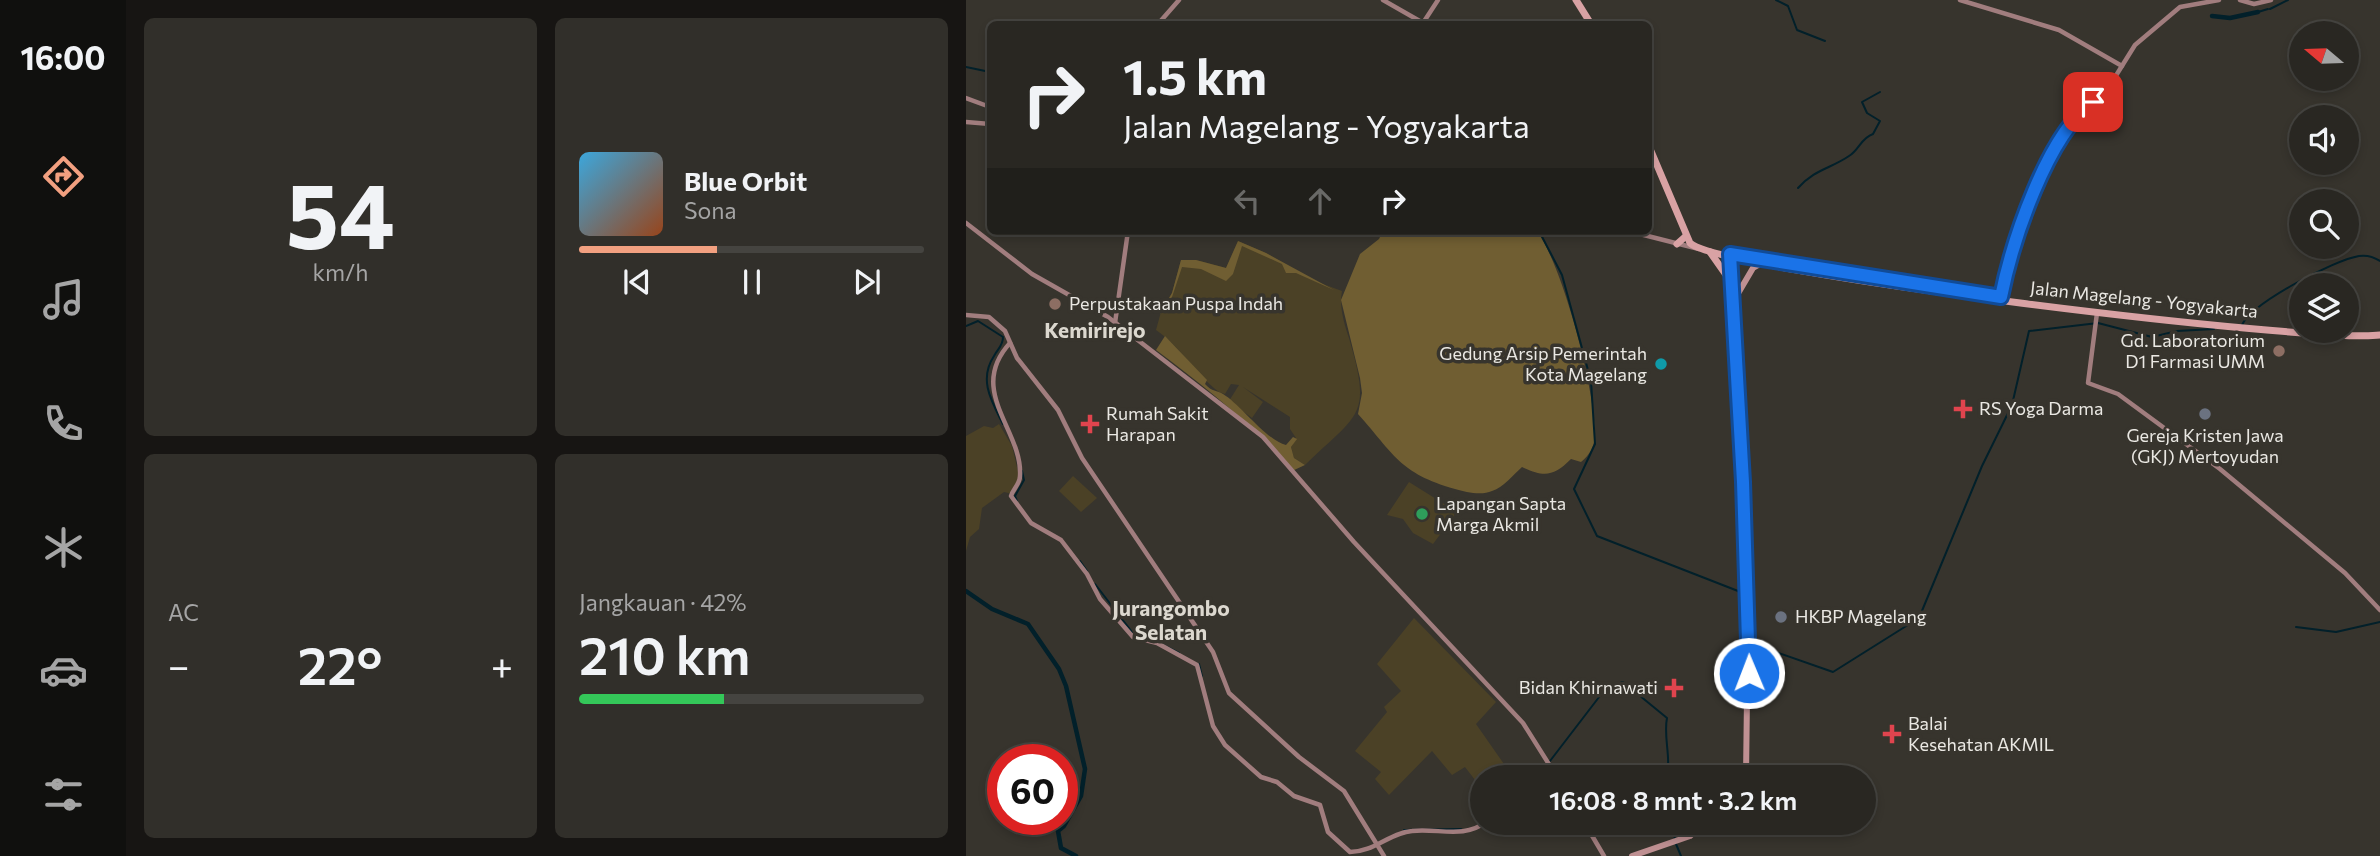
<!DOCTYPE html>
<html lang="id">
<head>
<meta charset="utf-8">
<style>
  body { margin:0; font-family:Commissioner,sans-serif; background:#312f2a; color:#f1f3f6; height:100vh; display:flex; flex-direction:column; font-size:26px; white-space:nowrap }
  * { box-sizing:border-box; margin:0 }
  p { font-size:23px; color:#a5a5a5 }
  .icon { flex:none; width:38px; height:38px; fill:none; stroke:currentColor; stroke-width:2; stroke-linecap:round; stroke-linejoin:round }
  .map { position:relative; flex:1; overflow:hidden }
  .panel { display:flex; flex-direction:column; gap:18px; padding:18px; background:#171513; width:840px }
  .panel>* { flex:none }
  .guide { position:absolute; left:21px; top:21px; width:665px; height:214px; border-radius:10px; box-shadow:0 4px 10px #0003,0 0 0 2px #454440; background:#292722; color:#f1f3f6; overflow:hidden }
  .needle { width:46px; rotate:289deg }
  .buttons { position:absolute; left:1323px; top:21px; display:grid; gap:14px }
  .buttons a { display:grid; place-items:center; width:70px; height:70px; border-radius:50%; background:#292722; box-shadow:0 4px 10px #0003,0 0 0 2px #454440; font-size:35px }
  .speed { position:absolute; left:21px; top:744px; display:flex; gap:14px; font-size:35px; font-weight:700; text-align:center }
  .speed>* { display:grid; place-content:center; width:91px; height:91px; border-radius:50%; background:#292722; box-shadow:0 4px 10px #0003,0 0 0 2px #454440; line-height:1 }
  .speed .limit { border:10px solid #d22; background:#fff; color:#111 }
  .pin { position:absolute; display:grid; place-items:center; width:60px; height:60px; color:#fff; margin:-30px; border-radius:14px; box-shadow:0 4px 10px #0006 }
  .me { position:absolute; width:77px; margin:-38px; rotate:359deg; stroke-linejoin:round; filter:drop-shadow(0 0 5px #0008) }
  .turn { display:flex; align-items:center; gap:24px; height:147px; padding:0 21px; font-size:32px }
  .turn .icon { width:91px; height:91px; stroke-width:2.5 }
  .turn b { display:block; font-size:49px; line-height:60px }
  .lanes { display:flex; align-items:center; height:66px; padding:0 21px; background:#0003; justify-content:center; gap:35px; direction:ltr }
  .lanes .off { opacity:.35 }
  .big { font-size:52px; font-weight:600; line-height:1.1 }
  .panel .card { flex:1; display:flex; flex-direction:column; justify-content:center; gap:10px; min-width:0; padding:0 24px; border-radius:10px; background:#312f2a }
  .panel .dial { align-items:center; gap:0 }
  .dial b { font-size:91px; line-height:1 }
  .song { display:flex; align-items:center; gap:21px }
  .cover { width:84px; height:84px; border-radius:10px; background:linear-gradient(135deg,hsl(200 70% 55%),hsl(20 70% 35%)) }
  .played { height:7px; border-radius:4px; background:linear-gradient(90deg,#f2a080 40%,#454440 40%) }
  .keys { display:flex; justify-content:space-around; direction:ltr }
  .heat { display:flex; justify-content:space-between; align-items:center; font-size:38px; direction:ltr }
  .charge { height:10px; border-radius:5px; background:linear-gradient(90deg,#34c759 42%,#454440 0) }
  .panel .tiles { flex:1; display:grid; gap:18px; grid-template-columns:repeat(2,1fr) }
  .trip { position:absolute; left:504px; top:765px; width:406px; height:70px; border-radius:35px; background:#292722; box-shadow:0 4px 10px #0003,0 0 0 2px #454440; font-weight:600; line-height:70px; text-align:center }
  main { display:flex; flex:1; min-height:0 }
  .tabs { display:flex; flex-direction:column; width:126px; justify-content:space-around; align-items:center; background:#10100e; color:#a5a5a5 }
  .tabs .icon { width:49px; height:49px }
  .tabs .selected { color:#f2a080 }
  .tabs b { font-size:32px; color:#f1f3f6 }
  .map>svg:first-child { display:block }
  .green { fill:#4b4126 }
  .forest { fill:#705e32 }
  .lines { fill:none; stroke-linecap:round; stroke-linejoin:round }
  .stream { stroke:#02202a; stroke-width:2 }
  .river { stroke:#02202a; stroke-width:4.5 }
  .secondary { stroke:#a17d7e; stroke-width:4.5 }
  .primary { stroke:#bf9092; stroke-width:6 }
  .highway { stroke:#d9a2a4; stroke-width:7 }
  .route-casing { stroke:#114b97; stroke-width:18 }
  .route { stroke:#1a73e8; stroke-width:12 }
  .education-dot { fill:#8d6e63; stroke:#37342d; stroke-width:2.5 }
  .culture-dot { fill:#0f9aa8; stroke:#37342d; stroke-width:2.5 }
  .health-dot { fill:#e0444e; stroke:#37342d; stroke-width:2.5 }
  .worship-dot { fill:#6b7280; stroke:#37342d; stroke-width:2.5 }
  .leisure-dot { fill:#2e9e5b; stroke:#37342d; stroke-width:2.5 }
  .labels { text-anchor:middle; stroke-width:7; stroke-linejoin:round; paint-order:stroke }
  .street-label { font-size:18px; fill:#eae8e3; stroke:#37342d }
  .poi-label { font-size:18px; fill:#eae8e3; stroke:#37342d; text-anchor:start }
  .quarter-label { font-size:21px; font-weight:bold; fill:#dcd8cf; stroke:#37342d }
</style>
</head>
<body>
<main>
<nav class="tabs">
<b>16:00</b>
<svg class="icon selected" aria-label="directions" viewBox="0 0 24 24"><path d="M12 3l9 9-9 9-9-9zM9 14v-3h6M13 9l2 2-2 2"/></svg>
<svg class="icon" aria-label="music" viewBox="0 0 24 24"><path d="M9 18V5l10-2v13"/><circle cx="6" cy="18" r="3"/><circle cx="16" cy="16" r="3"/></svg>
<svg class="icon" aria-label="phone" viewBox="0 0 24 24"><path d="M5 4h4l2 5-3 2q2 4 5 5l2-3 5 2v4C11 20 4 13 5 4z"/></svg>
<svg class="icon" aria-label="climate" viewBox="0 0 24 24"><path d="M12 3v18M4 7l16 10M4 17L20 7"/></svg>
<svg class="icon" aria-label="car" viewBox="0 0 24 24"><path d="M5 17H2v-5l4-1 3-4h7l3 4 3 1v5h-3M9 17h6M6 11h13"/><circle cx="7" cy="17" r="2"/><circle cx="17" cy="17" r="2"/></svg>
<svg class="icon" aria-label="filters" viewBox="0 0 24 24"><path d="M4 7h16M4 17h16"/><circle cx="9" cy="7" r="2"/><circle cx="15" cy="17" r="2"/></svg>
</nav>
<section class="panel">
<div class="tiles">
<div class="card dial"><b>54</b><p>km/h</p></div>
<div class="card">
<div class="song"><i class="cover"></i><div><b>Blue Orbit</b><p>Sona</p></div></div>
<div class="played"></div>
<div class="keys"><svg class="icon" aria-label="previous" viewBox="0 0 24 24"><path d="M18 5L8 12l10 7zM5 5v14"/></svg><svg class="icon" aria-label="pause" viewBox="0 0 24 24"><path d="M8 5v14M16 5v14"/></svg><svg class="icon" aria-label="next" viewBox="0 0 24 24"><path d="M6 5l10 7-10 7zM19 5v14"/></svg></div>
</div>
<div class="card"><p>AC</p>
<div class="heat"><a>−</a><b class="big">22°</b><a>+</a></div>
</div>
<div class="card"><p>Jangkauan · 42%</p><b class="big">210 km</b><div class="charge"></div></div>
</div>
</section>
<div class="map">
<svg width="1414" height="856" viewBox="0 0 1414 856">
  <rect width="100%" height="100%" fill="#37342d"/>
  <g class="green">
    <path d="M 272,241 L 300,253 L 349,281 L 376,291 C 373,307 378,323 383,338 C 406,417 394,412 339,465 L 328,458 L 325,447 L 330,438 L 324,429 L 324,417 L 277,387 L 297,402 L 286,418 L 263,401 L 273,385 L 265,384 L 259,394 L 253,392 C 229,374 214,346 190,330 L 196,308 L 206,293 L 215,260 L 230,260 L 260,268 Z"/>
    <polygon points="33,424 46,446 54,480 47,494 38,492 16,508 13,529 4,537 0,551 0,436 18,426 27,428"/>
    <polygon points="107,476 131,498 115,512 93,491"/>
    <polygon points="443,482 491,512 467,544 447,533 437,519 421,515"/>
    <polygon points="448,618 530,702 510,724 547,777 516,777 516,789 499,767 486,775 466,751 423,795 409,779 415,772 389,751 421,712 418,707 435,691 411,664"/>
  </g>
  <g class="forest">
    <path d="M 417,231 L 571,231 C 597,267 629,389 629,434 C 629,445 624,455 615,462 L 605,459 C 587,477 578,477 556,467 C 547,475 538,487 526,491 C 515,496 500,492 489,489 C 433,473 428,454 392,414 L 396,393 L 394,378 L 375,300 L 394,254 L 413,239 Z"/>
    <polygon points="272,241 300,253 368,290 330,273 320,273 316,264 276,246 267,274 260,281 235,269 216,267 203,306 194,314 206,293 215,260 230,260 260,268"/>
    <path d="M 199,336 L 241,380 L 239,384 C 246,392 251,390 257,394 C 274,404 301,441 320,445 L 327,437 L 331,439 L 325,447 L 328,458 L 339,465 L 326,471 C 286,423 239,387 190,350 Z"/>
  </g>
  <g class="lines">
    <g class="stream">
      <polyline points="810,0 822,6 831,30 859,41"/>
      <polyline points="1304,9 1322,0"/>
      <polyline points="1292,12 1302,9"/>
      <polyline points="0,67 24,72"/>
      <path d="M 832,188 C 849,169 864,169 883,156 C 893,150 895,138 907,134 L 914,121 L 901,113 L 896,102 L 914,92"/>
      <polyline points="573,231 596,275 625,381 629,444 608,489 631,536 772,591 777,599 779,640"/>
      <path d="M 1276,325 C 1286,303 1368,260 1393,256 C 1400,255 1408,257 1414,261"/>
      <path d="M 0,326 L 12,321 L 37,337 C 37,346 32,348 28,356 C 12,380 26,402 37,424"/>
      <polyline points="51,501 49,496 58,480 56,471"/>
      <polyline points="114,561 121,571"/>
      <polyline points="129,584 166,632"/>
      <polyline points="1330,627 1370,632 1414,622"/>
      <polyline points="187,640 213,653"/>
      <polyline points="784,643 867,672 953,618 1016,466 1046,405 1063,331 1132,323 1186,337 1211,331 1248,329"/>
      <polyline points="233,664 236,676"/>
      <path d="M 584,761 L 640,688 L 657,682 L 701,718 C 697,737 706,759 700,777"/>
      <polyline points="569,777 580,765"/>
      <polyline points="705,822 709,839"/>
      <polyline points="438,830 495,829"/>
      <polyline points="710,844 715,856"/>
    </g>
    <g class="river">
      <polyline points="1246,16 1264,18 1292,12"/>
      <polyline points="0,591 26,609 62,624 93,669 100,686 119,769 115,796 98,826 92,831 95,848 110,856"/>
    </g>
    <g class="secondary">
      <polyline points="417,0 459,24"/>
      <polyline points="994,0 1093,30 1156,66"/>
      <polyline points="1274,0 1288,4 1305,0"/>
      <polyline points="457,23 472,0"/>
      <polyline points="77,24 96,24"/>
      <polyline points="192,24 213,0"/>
      <polyline points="0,98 24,107"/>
      <polyline points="0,122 24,124"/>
      <polyline points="0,223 66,274 142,317 297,437 388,542 557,723 591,777"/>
      <polyline points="662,231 733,249"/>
      <polyline points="1035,297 1048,241 1058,213 1111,114 1141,90 1169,45 1214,7 1253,0"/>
      <polyline points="1131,313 1122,383 1152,394 1254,469 1379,573 1414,610"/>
      <polyline points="0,315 23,317 39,331 51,358 92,410 116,458 247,652 263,693 333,757 378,791 418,856"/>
      <polyline points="149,323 162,231"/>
      <path d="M 44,343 C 0,391 57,430 54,476 C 54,484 47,489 45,496 L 65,523 L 95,540 L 121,574 L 134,599 L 167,637 L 191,643 L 231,665 L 247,726 L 259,745 L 295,777 L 311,782 L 328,796 L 354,805 L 362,832 L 384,852 C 408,852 423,833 446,831 C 472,828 498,839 520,822"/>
      <polyline points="572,777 585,766"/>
      <polyline points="618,822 638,856"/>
    </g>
    <g class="primary">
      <polyline points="764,255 782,619 780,777"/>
      <polyline points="767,302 787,268 794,264"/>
      <polyline points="666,856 724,836 739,822"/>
    </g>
    <g class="highway">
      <polyline points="610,0 625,24"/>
      <path d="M 682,144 L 724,243 C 754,272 1350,344 1414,335"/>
      <polyline points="711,244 720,236"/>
      <polyline points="744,252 763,279"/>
    </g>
  </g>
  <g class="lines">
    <g class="route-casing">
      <path id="route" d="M 783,673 L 777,482 L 764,254 L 1035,297 C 1046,242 1081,135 1127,102"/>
    </g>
    <use href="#route" class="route"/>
  </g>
  <g class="education-dot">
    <circle cx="89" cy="304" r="7"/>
    <circle cx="1313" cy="351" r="7"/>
  </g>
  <circle class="culture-dot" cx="695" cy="364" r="7"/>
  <g class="health-dot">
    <path d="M993.5 398.5h7v7h7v7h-7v7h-7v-7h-7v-7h7z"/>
    <path d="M120.5 413.5h7v7h7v7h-7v7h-7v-7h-7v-7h7z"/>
    <path d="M704.5 677.5h7v7h7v7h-7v7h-7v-7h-7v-7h7z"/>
    <path d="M922.5 723.5h7v7h7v7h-7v7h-7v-7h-7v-7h7z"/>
  </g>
  <g class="worship-dot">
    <circle cx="1239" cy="414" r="7"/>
    <circle cx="815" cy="617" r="7"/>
  </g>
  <circle class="leisure-dot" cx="456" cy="514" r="7"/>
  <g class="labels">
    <g class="street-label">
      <text transform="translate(1178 300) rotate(6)" y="6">Jalan Magelang - Yogyakarta</text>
    </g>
    <g class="poi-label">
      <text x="103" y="310">Perpustakaan Puspa Indah</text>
      <text x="1299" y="347" text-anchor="end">Gd. Laboratorium<tspan x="1299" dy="21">D1 Farmasi UMM</tspan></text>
      <text x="681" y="360" text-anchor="end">Gedung Arsip Pemerintah<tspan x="681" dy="21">Kota Magelang</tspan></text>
      <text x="1013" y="415">RS Yoga Darma</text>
      <text x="140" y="420">Rumah Sakit<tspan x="140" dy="21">Harapan</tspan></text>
      <text x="1239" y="442" text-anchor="middle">Gereja Kristen Jawa<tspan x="1239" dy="21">(GKJ) Mertoyudan</tspan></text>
      <text x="470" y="510">Lapangan Sapta<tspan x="470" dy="21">Marga Akmil</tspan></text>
      <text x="829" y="623">HKBP Magelang</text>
      <text x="692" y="694" text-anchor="end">Bidan Khirnawati</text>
      <text x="942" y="730">Balai<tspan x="942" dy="21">Kesehatan AKMIL</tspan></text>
    </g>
    <g class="quarter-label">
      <text x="129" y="338">Kemirirejo</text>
      <text x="205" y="616">Jurangombo<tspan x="205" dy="24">Selatan</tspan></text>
    </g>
  </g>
</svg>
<div class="buttons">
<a><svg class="needle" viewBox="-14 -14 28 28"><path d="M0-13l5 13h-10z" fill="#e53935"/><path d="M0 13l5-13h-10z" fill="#a5a5a5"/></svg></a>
<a><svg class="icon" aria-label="sound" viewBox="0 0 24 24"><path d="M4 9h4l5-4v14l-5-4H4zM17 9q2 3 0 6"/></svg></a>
<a><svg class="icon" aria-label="search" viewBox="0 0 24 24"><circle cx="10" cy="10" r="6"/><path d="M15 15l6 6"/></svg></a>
<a><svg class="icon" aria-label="layers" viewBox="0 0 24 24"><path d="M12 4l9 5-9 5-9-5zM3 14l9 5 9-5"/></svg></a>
</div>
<div class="speed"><div class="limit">60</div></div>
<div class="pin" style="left:1127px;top:102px;background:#d93025"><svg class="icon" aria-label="arrive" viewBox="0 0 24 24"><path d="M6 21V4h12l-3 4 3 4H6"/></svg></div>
<svg class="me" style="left:783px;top:673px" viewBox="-20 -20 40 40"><circle r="17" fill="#1a73e8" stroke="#fff" stroke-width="3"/><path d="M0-11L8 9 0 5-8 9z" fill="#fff"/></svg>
<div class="trip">16:08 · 8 mnt · 3.2 km</div>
<div class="guide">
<div class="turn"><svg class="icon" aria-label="right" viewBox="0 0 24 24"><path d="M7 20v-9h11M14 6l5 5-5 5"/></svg><div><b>1.5 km</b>Jalan Magelang - Yogyakarta</div></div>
<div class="lanes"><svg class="icon off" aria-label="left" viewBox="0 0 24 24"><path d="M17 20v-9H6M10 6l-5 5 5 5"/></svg><svg class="icon off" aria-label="ahead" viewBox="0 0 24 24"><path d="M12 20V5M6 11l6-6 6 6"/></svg><svg class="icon" aria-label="right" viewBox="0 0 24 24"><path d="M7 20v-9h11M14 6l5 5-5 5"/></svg></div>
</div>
</div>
</main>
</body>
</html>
